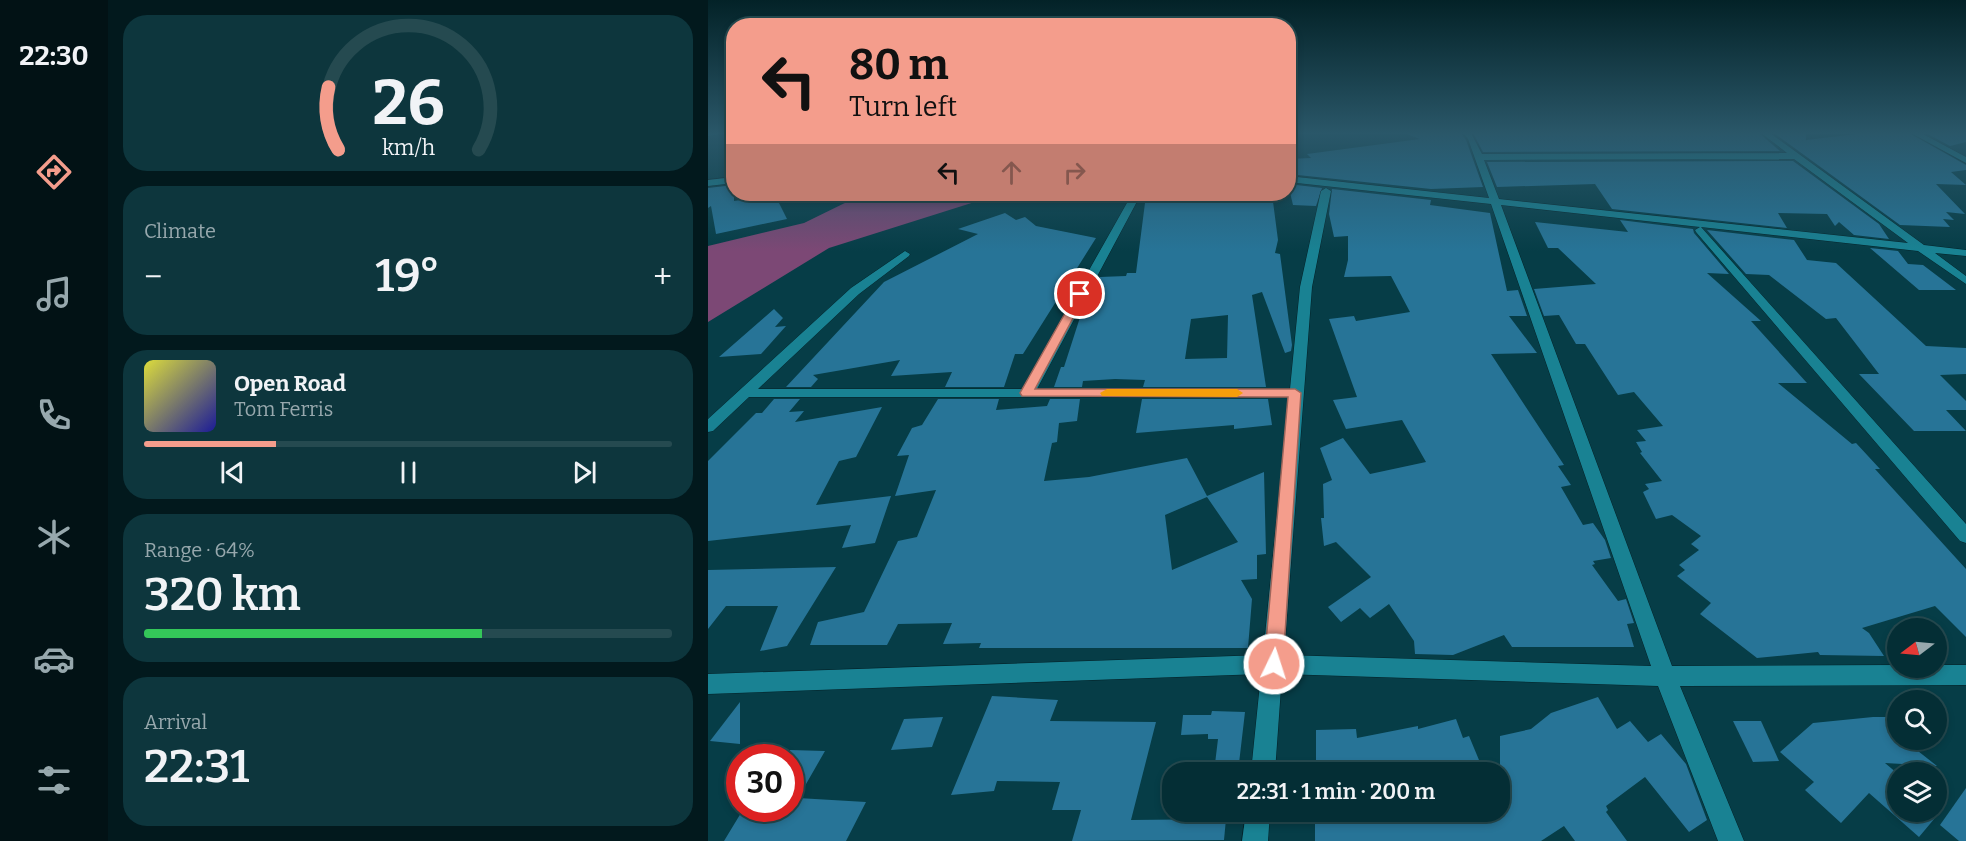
<!DOCTYPE html>
<html lang="en">
<head>
<meta charset="utf-8">
<style>
  body { margin:0; font-family:Bitter,serif; background:#0d363d; color:#f1f3f6; height:100vh; display:flex; flex-direction:column; font-size:22px; white-space:nowrap }
  * { box-sizing:border-box; margin:0 }
  p { font-size:20px; color:#97a8ad }
  .icon { flex:none; width:33px; height:33px; fill:none; stroke:currentColor; stroke-width:2; stroke-linecap:round; stroke-linejoin:round }
  .map { position:relative; flex:1; overflow:hidden }
  .panel { display:flex; flex-direction:column; gap:15px; padding:15px; background:#02191d; width:600px }
  .panel>* { flex:none }
  .top-card { position:absolute; left:18px; top:18px; width:570px; height:183px; border-radius:24px; box-shadow:0 3px 9px #0003,0 0 0 2px #254a50; background:#f49d8c; color:#111; overflow:hidden }
  .needle { width:39px; rotate:254deg }
  .controls { position:absolute; left:1179px; top:618px; display:grid; gap:12px }
  .controls a { display:grid; place-items:center; width:60px; height:60px; border-radius:50%; background:#042e35; box-shadow:0 3px 9px #0003,0 0 0 2px #254a50; font-size:30px }
  .speed { position:absolute; left:18px; top:744px; display:flex; gap:12px; font-size:30px; font-weight:700; text-align:center }
  .speed>* { display:grid; place-content:center; width:78px; height:78px; border-radius:50%; background:#042e35; box-shadow:0 3px 9px #0003,0 0 0 2px #254a50; line-height:1 }
  .speed .limit { border:9px solid #d22; background:#fff; color:#111 }
  .pin { position:absolute; display:grid; place-items:center; width:51px; height:51px; color:#fff; margin:-26px; border:3px solid #fff; border-radius:50%; box-shadow:0 2px 6px #0007 }
  .me { position:absolute; width:66px; margin:-33px; rotate:4deg; stroke-linejoin:round; filter:drop-shadow(0 0 4px #0008) }
  .turn { display:flex; align-items:center; gap:21px; height:126px; padding:0 24px; font-size:27px }
  .turn .icon { width:78px; height:78px; stroke-width:2.5 }
  .turn b { display:block; font-size:42px; line-height:51px }
  .lanes { display:flex; align-items:center; height:57px; padding:0 24px; background:#0003; justify-content:center; gap:30px; direction:ltr }
  .lanes .off { opacity:.35 }
  .big { font-size:45px; font-weight:600; line-height:1.1 }
  .panel .card { flex:1; display:flex; flex-direction:column; justify-content:center; gap:9px; min-width:0; padding:0 21px; border-radius:24px; background:#0d363d }
  .panel .dial { align-items:center; gap:0 }
  .dial svg { height:156px; overflow:visible; fill:none; stroke:#254a50; stroke-width:7; stroke-linecap:round; text-anchor:middle }
  .dial text { fill:#f1f3f6; stroke:none }
  .song { display:flex; align-items:center; gap:18px }
  .cover { width:72px; height:72px; border-radius:9px; background:linear-gradient(135deg,hsl(60 70% 55%),hsl(240 70% 35%)) }
  .played { height:6px; border-radius:3px; background:linear-gradient(90deg,#f49d8c 25%,#254a50 25%) }
  .keys { display:flex; justify-content:space-around; direction:ltr }
  .heat { display:flex; justify-content:space-between; align-items:center; font-size:33px; direction:ltr }
  .charge { height:9px; border-radius:4px; background:linear-gradient(90deg,#34c759 64%,#254a50 0) }
  .trip { position:absolute; left:454px; top:762px; width:348px; height:60px; border-radius:24px; background:#042e35; box-shadow:0 3px 9px #0003,0 0 0 2px #254a50; font-weight:600; line-height:60px; text-align:center }
  main { display:flex; flex:1; min-height:0 }
  .menu { display:flex; flex-direction:column; width:108px; justify-content:space-around; align-items:center; background:#021215; color:#97a8ad }
  .menu .icon { width:42px; height:42px }
  .menu .selected { color:#f49d8c }
  .menu b { font-size:27px; color:#f1f3f6 }
  .map>svg:first-child { display:block }
  .water { fill:#7c4875 }
  .building { fill:#277497; fill-rule:evenodd }
  .lines { fill:none; stroke-linecap:round; stroke-linejoin:round }
  .minor-casing { stroke:#042228; stroke-width:1 }
  .minor { fill:#198293; fill-rule:evenodd }
  .route { fill:#f49d8c; stroke:#9f665b; stroke-width:1.5 }
  .slow { fill:#f59e0b }
</style>
</head>
<body>
<main>
<nav class="menu">
<b>22:30</b>
<svg class="icon selected" aria-label="directions" viewBox="0 0 24 24"><path d="M12 3l9 9-9 9-9-9zM9 14v-3h6M13 9l2 2-2 2"/></svg>
<svg class="icon" aria-label="music" viewBox="0 0 24 24"><path d="M9 18V5l10-2v13"/><circle cx="6" cy="18" r="3"/><circle cx="16" cy="16" r="3"/></svg>
<svg class="icon" aria-label="phone" viewBox="0 0 24 24"><path d="M5 4h4l2 5-3 2q2 4 5 5l2-3 5 2v4C11 20 4 13 5 4z"/></svg>
<svg class="icon" aria-label="climate" viewBox="0 0 24 24"><path d="M12 3v18M4 7l16 10M4 17L20 7"/></svg>
<svg class="icon" aria-label="car" viewBox="0 0 24 24"><path d="M5 17H2v-5l4-1 3-4h7l3 4 3 1v5h-3M9 17h6M6 11h13"/><circle cx="7" cy="17" r="2"/><circle cx="17" cy="17" r="2"/></svg>
<svg class="icon" aria-label="filters" viewBox="0 0 24 24"><path d="M4 7h16M4 17h16"/><circle cx="9" cy="7" r="2"/><circle cx="15" cy="17" r="2"/></svg>
</nav>
<section class="panel">
<div class="card dial"><svg viewBox="0 0 100 80">
<path d="M14 69A42 42 0 1 1 86 69"/>
<path d="M14 69A42 42 0 0 1 9 37" stroke="#f49d8c"/>
<text x="50" y="56" font-size="32" font-weight="700">26</text>
<text x="50" y="72" font-size="11">km/h</text>
</svg></div>
<div class="card"><p>Climate</p>
<div class="heat"><a>−</a><b class="big">19°</b><a>+</a></div>
</div>
<div class="card">
<div class="song"><i class="cover"></i><div><b>Open Road</b><p>Tom Ferris</p></div></div>
<div class="played"></div>
<div class="keys"><svg class="icon" aria-label="previous" viewBox="0 0 24 24"><path d="M18 5L8 12l10 7zM5 5v14"/></svg><svg class="icon" aria-label="pause" viewBox="0 0 24 24"><path d="M8 5v14M16 5v14"/></svg><svg class="icon" aria-label="next" viewBox="0 0 24 24"><path d="M6 5l10 7-10 7zM19 5v14"/></svg></div>
</div>
<div class="card"><p>Range · 64%</p><b class="big">320 km</b><div class="charge"></div></div>
<div class="card"><p>Arrival</p><b class="big">22:31</b></div>
</section>
<div class="map">
<svg width="1258" height="841" viewBox="0 0 1258 841">
  <rect width="100%" height="100%" fill="#063d47"/>
  <polygon class="water" points="162,194 292,194 121,248 0,322 0,246 96,223 147,198"/>
  <g class="building">
    <polygon points="696,133 753,133 758,140 775,187 723,189 580,174 580,159 603,158 599,154 712,139"/>
    <polygon points="765,133 1051,133 1072,151 775,152"/>
    <polygon points="1066,133 1098,133 1098,140 1157,133 1201,133 1258,165 1258,170 1243,172 1258,185 1228,184 1257,214 1238,212 1246,220 1235,219 1242,227 1192,225"/>
    <polygon points="1218,133 1258,133 1258,142 1242,146"/>
    <polygon points="1085,161 1171,224 1181,239 1146,235 1131,222 1127,226 1119,214 1070,213 1079,228 904,209 887,184 789,187 779,162"/>
    <polygon points="580,184 614,188 608,206 585,205"/>
    <polygon points="26,185 26,201 67,195 79,219 8,234 3,206 0,208 0,188"/>
    <polygon points="624,189 723,200 722,205 782,213 799,291 810,290 819,316 801,316 829,353 783,354 856,465 850,466 863,485 853,487 875,525 885,523 897,540 903,558 885,561 887,564 884,565 910,601 918,599 926,623 919,624 926,647 804,647 796,635 745,655 707,654 706,641 681,604 662,618 652,608 633,622 620,607 663,577 628,542 616,546 613,518 616,518 615,484 624,480 612,448 635,438 662,474 718,462 694,420 638,429 625,400 649,397 621,319 646,316 648,321 702,312 683,276 636,277 640,260 640,236 626,237 621,214"/>
    <path d="M 494,194 L 564,194 L 570,240 L 567,253 L 572,254 L 584,345 L 583,351 L 577,353 L 554,292 L 544,295 L 558,387 L 435,387 L 437,380 L 407,379 L 375,381 L 374,387 L 346,387 L 353,367 L 356,367 L 376,305 L 392,277 L 418,276 L 419,273 L 428,273 L 437,203 L 494,196 ZM 520,315 L 519,358 L 477,359 L 483,319 Z"/>
    <polygon points="297,213 308,220 317,217 328,226 388,238 315,354 307,354 296,387 237,387 244,372 183,376 192,360 105,375 110,379 103,387 78,387 176,282 270,234 250,229"/>
    <polygon points="912,220 985,229 986,233 1021,274 999,273 1053,321 1043,321 1099,383 1070,383 1144,444 1148,443 1172,469 1167,469 1258,569 1258,637 1227,606 1154,628 1161,633 1176,656 1112,655 1110,652 1049,658 992,614 1003,603 969,576 977,570 971,565 991,550 983,544 993,536 964,515 948,519 935,492 941,489 937,484 954,481 932,453 934,452 928,442 938,441 929,430 955,426 926,392 910,395 877,344 868,344 851,315 836,316 826,289 888,284 850,248 840,248 827,222 920,232"/>
    <polygon points="999,230 1086,240 1099,260 1128,263 1218,346 1258,348 1258,374 1232,375 1258,401 1258,410 1238,410 1258,431 1206,431 1151,374 1171,374 1128,318 1118,319 1061,275 1038,274"/>
    <polygon points="1162,248 1190,251 1200,264 1215,265 1248,290 1211,290"/>
    <polygon points="66,309 75,318 67,327 78,326 53,354 11,357"/>
    <polygon points="66,399 92,399 81,412 96,411 87,422 174,407 148,457 131,461 108,505 183,496 167,543 134,548 143,525 0,541 0,461 48,413 54,413"/>
    <path d="M 230,399 L 291,399 L 288,410 L 339,406 L 342,399 L 372,399 L 369,421 L 351,423 L 349,442 L 344,443 L 336,481 L 381,477 L 479,458 L 499,496 L 556,472 L 558,554 L 549,555 L 549,579 L 533,580 L 544,599 L 540,648 L 271,648 L 273,643 L 235,644 L 244,623 L 190,624 L 179,645 L 102,645 L 110,622 L 156,612 L 190,541 L 209,537 L 228,490 L 187,496 L 201,455 L 189,456 L 204,428 L 214,425 ZM 499,497 L 530,542 L 464,570 L 457,515 Z"/>
    <polygon points="434,399 560,399 564,425 526,429 526,425 428,433"/>
    <polygon points="128,567 79,646 52,651 70,606 18,606 0,629 0,570"/>
    <polygon points="284,696 350,700 342,721 448,722 423,820 518,819 516,840 364,841 373,810 344,810 352,782 289,781 286,791 243,795"/>
    <polygon points="890,697 909,729 922,721 940,742 953,734 978,764 999,820 981,832 937,777 898,806 900,810 898,812 919,841 867,841 856,826 833,841 607,841 607,812 792,813 792,736 823,729 843,713"/>
    <polygon points="32,702 32,744 2,741"/>
    <polygon points="504,711 537,712 530,772 506,772 510,739 500,739 500,734 473,735 475,715 503,715"/>
    <polygon points="235,717 224,747 183,750 196,719"/>
    <polygon points="1165,717 1190,717 1190,740 1196,740 1229,766 1177,763 1190,774 1190,812 1232,812 1211,837 1161,793 1133,823 1097,790 1106,782 1072,752 1105,723"/>
    <polygon points="748,719 755,738 761,736 776,772 608,772 608,730 648,729 649,738 710,726 710,729"/>
    <polygon points="1025,721 1053,721 1071,761 1045,762"/>
    <polygon points="82,750 117,751 90,798 158,802 138,841 16,841 36,808 82,808"/>
    <polygon points="1258,788 1258,841 1251,841 1232,825"/>
  </g>
  <g class="lines">
    <g class="minor-casing">
      <g id="minor">
        <polygon points="0,133 19,133 0,136"/>
        <path d="M 755,133 L 763,133 L 774,154 L 1079,153 L 1053,133 L 1062,133 L 1216,245 L 1258,250 L 1258,256 L 1227,253 L 1258,276 L 1258,284 L 1210,251 L 993,227 L 1258,524 L 1258,543 L 1252,541 L 988,232 L 987,230 L 992,227 L 793,205 L 964,666 L 1190,665 L 1190,668 L 1228,668 L 1228,665 L 1258,665 L 1258,685 L 972,686 L 1036,841 L 1010,841 L 950,686 L 574,674 L 567,772 L 543,772 L 553,674 L 0,694 L 0,674 L 555,655 L 581,397 L 41,397 L 5,431 L 0,432 L 0,419 L 143,288 L 197,251 L 202,254 L 201,256 L 151,294 L 50,389 L 314,389 L 424,194 L 433,194 L 329,389 L 582,389 L 592,287 L 613,191 L 618,188 L 623,191 L 604,287 L 576,655 L 943,666 L 783,204 L 580,182 L 580,176 L 781,198 L 760,139 ZM 1086,159 L 1200,243 L 791,199 L 776,160 Z"/>
        <polygon points="1203,133 1213,133 1258,157 1258,163"/>
        <polygon points="26,177 26,183 0,186 0,180"/>
        <polygon points="538,812 562,812 560,841 534,841"/>
      </g>
    </g>
    <use href="#minor" class="minor"/>
  </g>
  <linearGradient id="sky" x2="0" y2="1"><stop stop-color="#032227"/><stop offset="0.53" stop-color="#2a5769"/><stop offset="1" stop-color="#2a5769" stop-opacity="0"/></linearGradient>
  <rect width="1258" height="251" fill="url(#sky)"/>
  <polygon class="route" points="369,292 378,294 327,389 587,389 593,393 575,664 573,670 566,673 559,670 556,664 580,397 314,396 312,393"/>
  <polygon class="slow" points="399,389 529,389 535,393 529,397 394,396 392,393"/>
</svg>
<div class="controls">
<a><svg class="needle" viewBox="-14 -14 28 28"><path d="M0-13l5 13h-10z" fill="#e53935"/><path d="M0 13l5-13h-10z" fill="#97a8ad"/></svg></a>
<a><svg class="icon" aria-label="search" viewBox="0 0 24 24"><circle cx="10" cy="10" r="6"/><path d="M15 15l6 6"/></svg></a>
<a><svg class="icon" aria-label="layers" viewBox="0 0 24 24"><path d="M12 4l9 5-9 5-9-5zM3 14l9 5 9-5"/></svg></a>
</div>
<div class="speed"><div class="limit">30</div></div>
<div class="pin" style="left:372px;top:294px;background:#d93025"><svg class="icon" aria-label="arrive" viewBox="0 0 24 24"><path d="M6 21V4h12l-3 4 3 4H6"/></svg></div>
<svg class="me" style="left:566px;top:664px" viewBox="-20 -20 40 40"><circle r="17" fill="#f49d8c" stroke="#fff" stroke-width="3"/><path d="M0-11L8 9 0 5-8 9z" fill="#fff"/></svg>
<div class="trip">22:31 · 1 min · 200 m</div>
<div class="top-card">
<div class="turn"><svg class="icon" aria-label="left" viewBox="0 0 24 24"><path d="M17 20v-9H6M10 6l-5 5 5 5"/></svg><div><b>80 m</b>Turn left</div></div>
<div class="lanes"><svg class="icon" aria-label="left" viewBox="0 0 24 24"><path d="M17 20v-9H6M10 6l-5 5 5 5"/></svg><svg class="icon off" aria-label="ahead" viewBox="0 0 24 24"><path d="M12 20V5M6 11l6-6 6 6"/></svg><svg class="icon off" aria-label="right" viewBox="0 0 24 24"><path d="M7 20v-9h11M14 6l5 5-5 5"/></svg></div>
</div>
</div>
</main>
</body>
</html>
